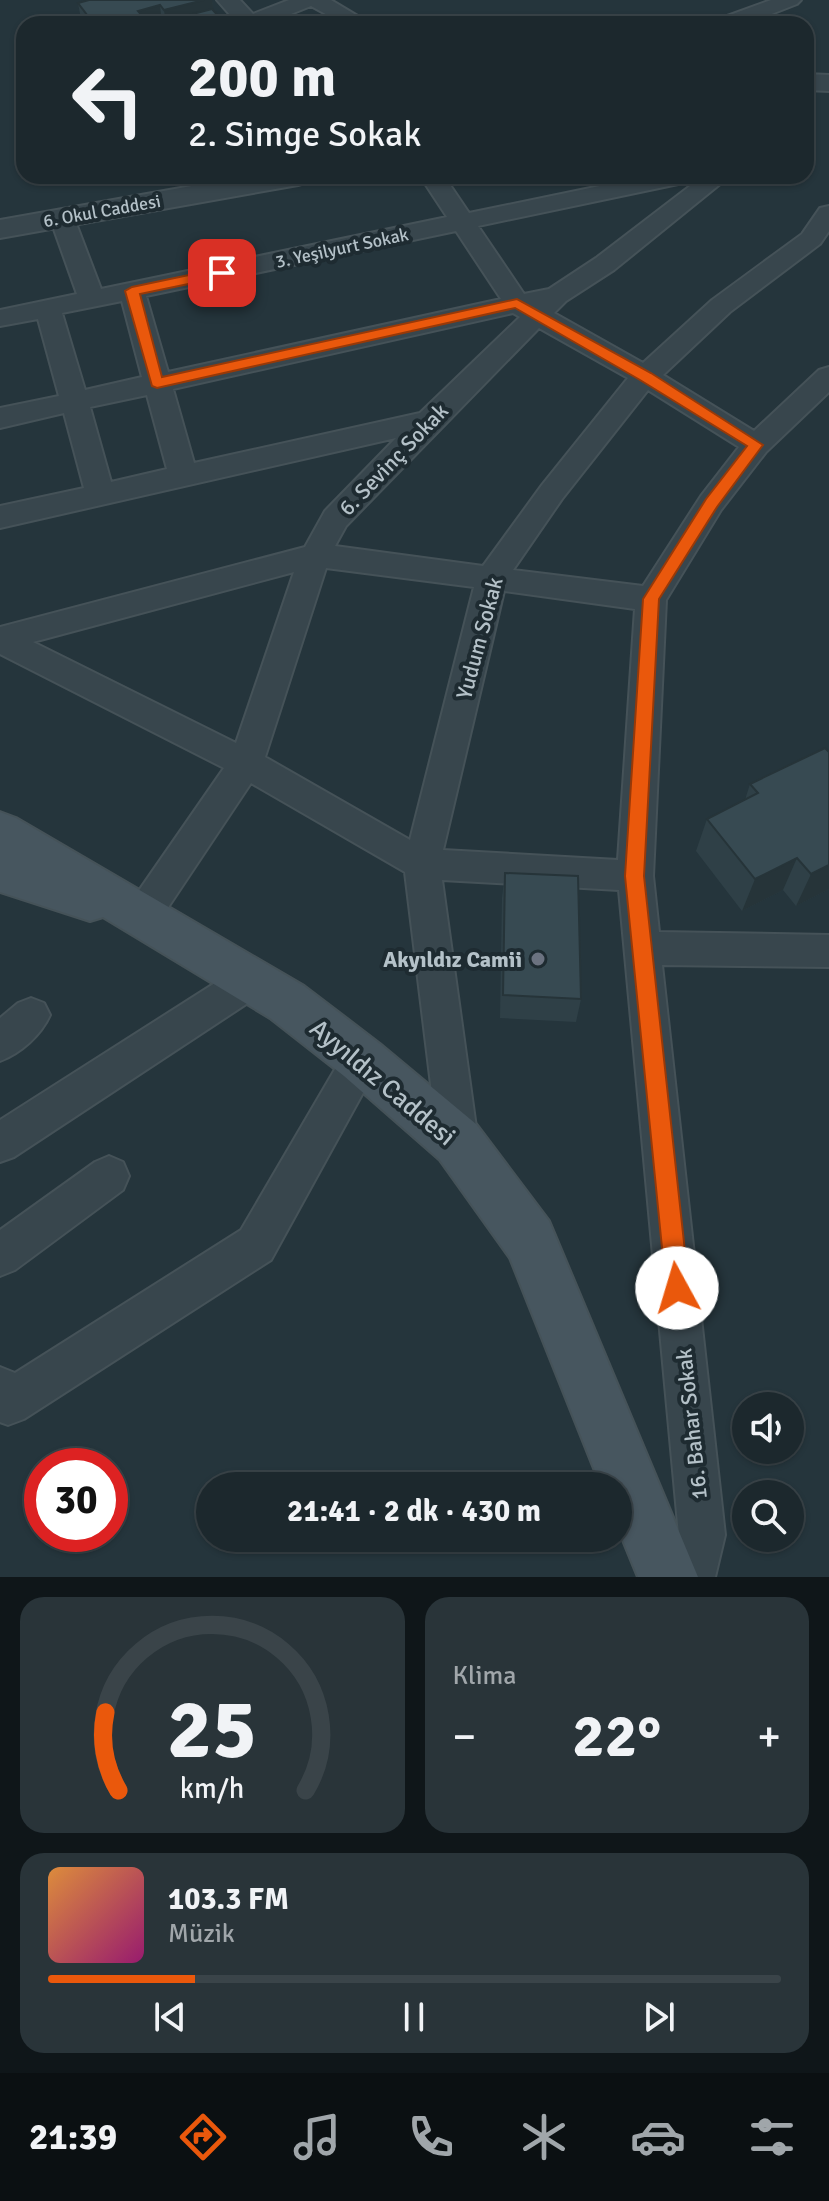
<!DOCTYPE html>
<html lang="tr">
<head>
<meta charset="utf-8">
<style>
  body { margin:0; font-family:Signika,sans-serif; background:#293439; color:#f1f3f6; height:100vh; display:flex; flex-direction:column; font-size:30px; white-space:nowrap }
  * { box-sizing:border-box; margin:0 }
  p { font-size:26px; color:#a0a6aa }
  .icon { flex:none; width:44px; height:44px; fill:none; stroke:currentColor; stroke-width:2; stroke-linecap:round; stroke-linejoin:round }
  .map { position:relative; height:1577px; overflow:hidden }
  .drawer { display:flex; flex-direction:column; gap:20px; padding:20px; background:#0f1619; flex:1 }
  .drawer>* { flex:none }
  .guide { position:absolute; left:16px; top:16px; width:798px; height:168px; border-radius:24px; box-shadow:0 2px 6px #0004,0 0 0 2px #3a4449; background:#1c282d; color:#f1f3f6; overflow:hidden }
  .buttons { position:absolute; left:732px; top:1392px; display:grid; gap:16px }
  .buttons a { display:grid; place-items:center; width:72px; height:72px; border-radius:50%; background:#1c282d; box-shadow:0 2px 6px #0004,0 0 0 2px #3a4449; font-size:40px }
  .speed { position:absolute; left:24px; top:1448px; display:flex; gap:16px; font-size:40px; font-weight:700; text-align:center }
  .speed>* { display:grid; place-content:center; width:104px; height:104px; border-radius:50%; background:#1c282d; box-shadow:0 2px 6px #0004,0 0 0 2px #3a4449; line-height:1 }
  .speed .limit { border:12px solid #d22; background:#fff; color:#111 }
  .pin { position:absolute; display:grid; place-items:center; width:68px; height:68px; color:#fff; margin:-34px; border-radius:16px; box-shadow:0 4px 12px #0006 }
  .me { position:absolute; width:88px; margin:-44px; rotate:354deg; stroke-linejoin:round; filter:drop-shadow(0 0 6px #0008) }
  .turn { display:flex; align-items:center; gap:28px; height:168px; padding:0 40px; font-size:36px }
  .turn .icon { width:104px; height:104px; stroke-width:2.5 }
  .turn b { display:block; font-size:56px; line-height:68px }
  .big { font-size:60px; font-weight:800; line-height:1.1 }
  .drawer .card { flex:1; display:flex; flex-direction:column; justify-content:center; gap:12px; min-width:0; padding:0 28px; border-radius:24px; background:#293439 }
  .drawer .dial { align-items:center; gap:0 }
  .dial svg { height:208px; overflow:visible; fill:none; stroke:#3a4449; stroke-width:7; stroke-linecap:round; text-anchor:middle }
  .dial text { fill:#f1f3f6; stroke:none }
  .song { display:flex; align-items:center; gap:24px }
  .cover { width:96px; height:96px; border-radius:12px; background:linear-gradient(135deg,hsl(30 70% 55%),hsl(320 70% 35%)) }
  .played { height:8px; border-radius:4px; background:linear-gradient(90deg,#ea580c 20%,#3a4449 20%) }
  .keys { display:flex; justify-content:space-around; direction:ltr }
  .heat { display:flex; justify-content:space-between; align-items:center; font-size:44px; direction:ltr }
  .drawer .tiles { flex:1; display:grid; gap:20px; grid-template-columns:1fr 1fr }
  .card:last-child { grid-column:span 2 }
  .trip { position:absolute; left:196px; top:1472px; width:436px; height:80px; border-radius:40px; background:#1c282d; box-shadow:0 2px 6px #0004,0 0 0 2px #3a4449; font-weight:800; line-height:80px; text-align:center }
  .menu { display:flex; height:128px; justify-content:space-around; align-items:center; background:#0b1012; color:#a0a6aa }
  .menu .icon { width:56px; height:56px }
  .menu .selected { color:#ea580c }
  .menu b { font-size:36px; color:#f1f3f6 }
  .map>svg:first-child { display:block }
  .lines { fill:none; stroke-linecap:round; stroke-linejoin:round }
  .minor-casing { stroke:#455258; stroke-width:4 }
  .tertiary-casing { stroke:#455258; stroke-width:4 }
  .secondary-casing { stroke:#455258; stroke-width:4 }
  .minor { fill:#38464d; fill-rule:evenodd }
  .tertiary { fill:#38464d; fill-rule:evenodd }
  .secondary { fill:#47565f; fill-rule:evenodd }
  .wall { fill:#2f4047 }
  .shaded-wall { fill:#263439 }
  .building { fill:#374a52; stroke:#263439; stroke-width:2 }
  .route { fill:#ea580c; stroke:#983908; stroke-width:2 }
  .worship-dot { fill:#6b7280; stroke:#1e2b31; stroke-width:3 }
  .labels { text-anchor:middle; stroke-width:8; stroke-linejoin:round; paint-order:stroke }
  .far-street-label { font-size:18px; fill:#b4c1c8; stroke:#1e2b31 }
  .street-label { font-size:22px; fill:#b4c1c8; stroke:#1e2b31 }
  .poi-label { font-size:22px; font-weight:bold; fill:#b4c1c8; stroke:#1e2b31; text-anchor:end }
  .near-street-label { font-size:26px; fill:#b4c1c8; stroke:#1e2b31 }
</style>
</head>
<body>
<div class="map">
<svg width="829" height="1577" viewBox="0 0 829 1577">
  <rect width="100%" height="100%" fill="#25353c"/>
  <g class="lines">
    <g class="minor-casing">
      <g id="minor">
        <polygon points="217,0 240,0 253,14 289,0 331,0 371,24 344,24 311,6 266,24 238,24"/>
        <polygon points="771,0 801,0 797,4 746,24 716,24 719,19"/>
        <path d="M 420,176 L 444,176 L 469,213 L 648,176 L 695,176 L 691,181 L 683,183 L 478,226 L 524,294 L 549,289 L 596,258 L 703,176 L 730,176 L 614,270 L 566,301 L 554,313 L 643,363 L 712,300 L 802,234 L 820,208 L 829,206 L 829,231 L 820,244 L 730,312 L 663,375 L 754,431 L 819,370 L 829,367 L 829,392 L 766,452 L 721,510 L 666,600 L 653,876 L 659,932 L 829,935 L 829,967 L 662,965 L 725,1535 L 715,1577 L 669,1577 L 679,1535 L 619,890 L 442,880 L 478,1142 L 472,1156 L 458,1161 L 444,1156 L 438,1142 L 405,872 L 251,783 L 155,927 L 142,932 L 129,927 L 124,916 L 129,905 L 224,768 L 0,654 L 0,627 L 305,547 L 325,511 L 396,438 L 0,528 L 0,506 L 84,488 L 64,413 L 0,428 L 0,408 L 59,396 L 38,319 L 0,326 L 0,310 L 77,294 L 50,218 L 53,213 L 71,213 L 74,218 L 101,289 L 447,217 ZM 456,231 L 501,299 L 168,372 L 146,296 ZM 122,301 L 142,377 L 85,390 L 62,313 ZM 513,313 L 520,317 L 420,413 L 194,463 L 173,389 ZM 539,328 L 628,378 L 542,485 L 483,566 L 335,546 L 346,526 ZM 648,390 L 739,447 L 701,496 L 643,586 L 513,570 L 562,499 ZM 147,395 L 167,469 L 111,482 L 90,407 ZM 326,568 L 474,587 L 410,840 L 265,757 ZM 294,572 L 236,743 L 33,642 ZM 504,591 L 635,609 L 618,860 L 443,850 Z"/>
        <polygon points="250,964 263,969 269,981 263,993 14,1157 0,1162 0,1120 237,969"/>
        <path d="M 31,998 L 44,1003 L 50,1015 C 41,1035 21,1053 0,1061 L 0,1018 L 18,1003 Z"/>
        <polygon points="362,1042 376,1047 381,1060 271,1260 24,1419 8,1425 0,1422 0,1367 15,1373 241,1230 348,1047"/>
        <polygon points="109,1156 123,1162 129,1176 123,1190 15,1270 0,1276 0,1230 95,1162"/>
      </g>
    </g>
    <g class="tertiary-casing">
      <g id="tertiary">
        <polygon points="806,74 829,75 829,91 806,90"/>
        <polygon points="248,176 313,176 308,182 298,185 0,238 0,220"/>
      </g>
    </g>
    <g class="secondary-casing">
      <polygon id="secondary" points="0,812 16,818 304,986 380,1044 476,1124 549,1221 698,1577 638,1577 618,1528 618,1486 601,1486 510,1258 440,1160 344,1076 270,1018 103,917 90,921 0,892"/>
    </g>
    <use href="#minor" class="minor"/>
    <use href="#tertiary" class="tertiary"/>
    <use href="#secondary" class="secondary"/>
  </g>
  <g class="wall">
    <polygon points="89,0 212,0 213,10 221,19 234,24 94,24"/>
    <polygon points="78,3 94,24 82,24"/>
    <polygon points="750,784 829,889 796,906 783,890 742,911 696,851 707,819 745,800"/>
    <polygon points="505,873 581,999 576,1022 500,1018 502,898"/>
  </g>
  <g class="shaded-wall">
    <polygon points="204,0 212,0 215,22 166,24 164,10"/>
    <polygon points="160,5 162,24 140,24 138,11"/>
    <polygon points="797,858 783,890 742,911 755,879"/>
    <polygon points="829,865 829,889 796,906 811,874"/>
  </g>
  <g class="building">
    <polygon points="89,0 204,0 164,10 160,5 138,11 149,24 94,24 78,3"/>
    <polygon points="212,9 221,19 228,17 234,24 154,24"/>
    <polygon points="825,748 829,752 829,865 811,874 797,858 755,879 707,819 758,793 750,784"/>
    <polygon points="505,873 578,876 581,999 503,995"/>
  </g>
  <polygon class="route" points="222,268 229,273 227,276 140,294 162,377 517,299 651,373 763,445 717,507 659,599 644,876 689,1288 685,1296 677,1299 669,1296 666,1288 625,876 643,599 706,499 747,446 640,380 515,308 157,388 152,386 125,291 132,287"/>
  <circle class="worship-dot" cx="538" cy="959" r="8"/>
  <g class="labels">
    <g class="far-street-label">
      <text transform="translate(102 211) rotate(-10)" y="6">6. Okul Caddesi</text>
      <text transform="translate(342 248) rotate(-12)" y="6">3. Yeşilyurt Sokak</text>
    </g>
    <g class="street-label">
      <text transform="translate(393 459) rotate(-46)" y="8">6. Sevinç Sokak</text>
      <text transform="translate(479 638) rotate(-75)" y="8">Yudum Sokak</text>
      <text transform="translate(691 1424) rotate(-96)" y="8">16. Bahar Sokak</text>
    </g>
    <g class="poi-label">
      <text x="522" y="967">Akyıldız Camii</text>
    </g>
    <g class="near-street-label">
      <text transform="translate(383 1082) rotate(40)" y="9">Ayyıldız Caddesi</text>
    </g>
  </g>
</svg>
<div class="buttons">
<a><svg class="icon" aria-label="sound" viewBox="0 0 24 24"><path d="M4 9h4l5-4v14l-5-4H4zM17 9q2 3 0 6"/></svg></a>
<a><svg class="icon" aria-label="search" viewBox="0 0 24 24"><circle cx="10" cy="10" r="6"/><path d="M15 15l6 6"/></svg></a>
</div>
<div class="speed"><div class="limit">30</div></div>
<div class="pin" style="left:222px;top:273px;background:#d93025"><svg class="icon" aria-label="arrive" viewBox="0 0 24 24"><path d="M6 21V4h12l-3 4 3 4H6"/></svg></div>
<svg class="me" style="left:677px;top:1288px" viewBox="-20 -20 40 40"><circle r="19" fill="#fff"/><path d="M0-13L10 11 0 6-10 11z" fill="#ea580c"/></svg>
<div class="trip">21:41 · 2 dk · 430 m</div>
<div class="guide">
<div class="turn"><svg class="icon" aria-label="left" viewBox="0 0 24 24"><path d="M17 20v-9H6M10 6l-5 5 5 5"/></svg><div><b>200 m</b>2. Simge Sokak</div></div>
</div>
</div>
<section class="drawer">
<div class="tiles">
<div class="card dial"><svg viewBox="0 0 100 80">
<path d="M14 69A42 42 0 1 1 86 69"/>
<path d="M14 69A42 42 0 0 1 9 39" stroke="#ea580c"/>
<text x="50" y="56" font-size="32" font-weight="700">25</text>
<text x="50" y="72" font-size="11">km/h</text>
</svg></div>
<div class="card"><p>Klima</p>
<div class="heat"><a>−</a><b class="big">22°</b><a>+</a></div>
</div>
<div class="card">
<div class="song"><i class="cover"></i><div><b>103.3 FM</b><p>Müzik</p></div></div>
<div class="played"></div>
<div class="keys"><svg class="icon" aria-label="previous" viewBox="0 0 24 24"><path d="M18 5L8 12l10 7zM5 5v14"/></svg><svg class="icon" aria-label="pause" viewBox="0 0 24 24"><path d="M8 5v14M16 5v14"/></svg><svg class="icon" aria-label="next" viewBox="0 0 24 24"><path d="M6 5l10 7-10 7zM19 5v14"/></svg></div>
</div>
</div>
</section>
<nav class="menu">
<b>21:39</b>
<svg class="icon selected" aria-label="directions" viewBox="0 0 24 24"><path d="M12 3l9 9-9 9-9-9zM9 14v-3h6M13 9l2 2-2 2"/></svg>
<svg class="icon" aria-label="music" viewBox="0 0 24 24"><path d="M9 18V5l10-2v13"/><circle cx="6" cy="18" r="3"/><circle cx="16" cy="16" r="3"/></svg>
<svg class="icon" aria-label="phone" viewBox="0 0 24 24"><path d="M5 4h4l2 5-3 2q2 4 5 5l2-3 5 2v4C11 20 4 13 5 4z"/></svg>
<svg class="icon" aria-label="climate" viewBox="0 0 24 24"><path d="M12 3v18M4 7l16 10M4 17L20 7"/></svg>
<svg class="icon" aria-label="car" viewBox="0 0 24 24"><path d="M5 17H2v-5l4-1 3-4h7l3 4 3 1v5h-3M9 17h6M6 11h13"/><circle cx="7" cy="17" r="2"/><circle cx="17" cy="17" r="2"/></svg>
<svg class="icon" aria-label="filters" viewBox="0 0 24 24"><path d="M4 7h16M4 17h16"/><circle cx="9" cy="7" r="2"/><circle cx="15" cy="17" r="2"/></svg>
</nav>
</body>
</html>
